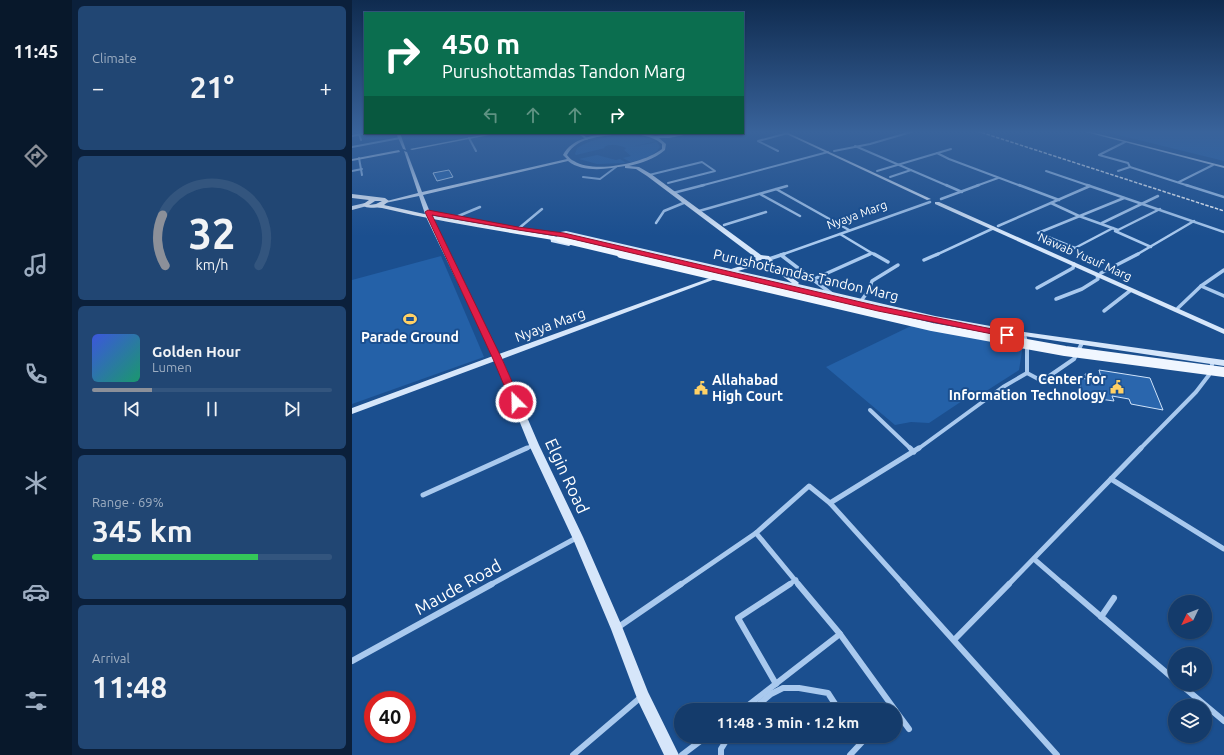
<!DOCTYPE html>
<html lang="en">
<head>
<meta charset="utf-8">
<style>
  body { margin:0; font-family:Ubuntu,sans-serif; background:#214673; color:#f1f3f6; height:100vh; display:flex; flex-direction:column; font-size:15px; white-space:nowrap }
  * { box-sizing:border-box; margin:0 }
  p { font-size:13px; color:#9dadc1 }
  .icon { flex:none; width:22px; height:22px; fill:none; stroke:currentColor; stroke-width:2; stroke-linecap:round; stroke-linejoin:round }
  .map { position:relative; flex:1; overflow:hidden }
  .details { display:flex; flex-direction:column; gap:6px; padding:6px; background:#0b203b; width:280px }
  .details>* { flex:none }
  .guide { position:absolute; left:12px; top:12px; width:380px; height:122px; border-radius:0px; box-shadow:0 1px 3px #0004,0 0 0 1px #33557e; background:#0b6e4f; color:#fff; overflow:hidden }
  .needle { width:26px; rotate:227deg }
  .fabs { position:absolute; left:816px; top:595px; display:grid; gap:8px }
  .fabs a { display:grid; place-items:center; width:44px; height:44px; border-radius:50%; background:#143b6b; box-shadow:0 1px 3px #0004,0 0 0 1px #33557e; font-size:20px }
  .speed { position:absolute; left:12px; top:691px; display:flex; gap:8px; font-size:20px; font-weight:700; text-align:center }
  .speed>* { display:grid; place-content:center; width:52px; height:52px; border-radius:50%; background:#143b6b; box-shadow:0 1px 3px #0004,0 0 0 1px #33557e; line-height:1 }
  .speed .limit { border:6px solid #d22; background:#fff; color:#111 }
  .pin { position:absolute; display:grid; place-items:center; width:34px; height:34px; color:#fff; margin:-17px; border-radius:8px; box-shadow:0 2px 6px #0006 }
  .me { position:absolute; width:44px; margin:-22px; rotate:337deg; stroke-linejoin:round; filter:drop-shadow(0 0 3px #0008) }
  .turn { display:flex; align-items:center; gap:14px; height:84px; padding:0 12px; font-size:18px }
  .turn .icon { width:52px; height:52px; stroke-width:2.5 }
  .turn b { display:block; font-size:28px; line-height:34px }
  .lanes { display:flex; align-items:center; height:38px; padding:0 12px; background:#0003; justify-content:center; gap:20px; direction:ltr }
  .lanes .off { opacity:.35 }
  .big { font-size:30px; font-weight:600; line-height:1.1 }
  .details .tile { flex:1; display:flex; flex-direction:column; justify-content:center; gap:6px; min-width:0; padding:0 14px; border-radius:6px; background:#214673 }
  .details .dial { align-items:center; gap:0 }
  .dial svg { height:104px; overflow:visible; fill:none; stroke:#33557e; stroke-width:7; stroke-linecap:round; text-anchor:middle }
  .dial text { fill:#f1f3f6; stroke:none }
  .song { display:flex; align-items:center; gap:12px }
  .cover { width:48px; height:48px; border-radius:6px; background:linear-gradient(135deg,hsl(230 70% 55%),hsl(160 70% 35%)) }
  .played { height:4px; border-radius:2px; background:linear-gradient(90deg,#8c9099 25%,#33557e 25%) }
  .keys { display:flex; justify-content:space-around; direction:ltr }
  .heat { display:flex; justify-content:space-between; align-items:center; font-size:22px; direction:ltr }
  .charge { height:6px; border-radius:3px; background:linear-gradient(90deg,#34c759 69%,#33557e 0) }
  .trip { position:absolute; left:322px; top:703px; width:228px; height:40px; border-radius:20px; background:#143b6b; box-shadow:0 1px 3px #0004,0 0 0 1px #33557e; font-weight:600; line-height:40px; text-align:center }
  main { display:flex; flex:1; min-height:0 }
  .menu { display:flex; flex-direction:column; width:72px; justify-content:space-around; align-items:center; background:#08182b; color:#9dadc1 }
  .menu .icon { width:28px; height:28px }
  .menu .active { color:#8c9099 }
  .menu b { font-size:18px; color:#f1f3f6 }
  .map>svg:first-child { display:block }
  .green { fill:#2461a8 }
  .building { fill:#2a66ad; stroke:#cfe3fa }
  .lines { fill:none; stroke-linecap:round; stroke-linejoin:round }
  .street-far5 { stroke:#a9c9ee; stroke-width:2 }
  .street-far4 { stroke:#a9c9ee; stroke-width:2.5 }
  .street-far3 { stroke:#a9c9ee; stroke-width:3.5 }
  .street-far2 { stroke:#a9c9ee; stroke-width:4 }
  .street-far1 { stroke:#a9c9ee; stroke-width:5 }
  .street { stroke:#a9c9ee; stroke-width:6 }
  .secondary { fill:#d6e6fa; fill-rule:evenodd }
  .primary { fill:#f0f6ff; fill-rule:evenodd }
  .rail { stroke:#fff; stroke-width:1.5; stroke-dasharray:3.5 1.5; stroke-linecap:butt }
  .primary-bridge-far2 { stroke:#f0f6ff; stroke-width:6 }
  .primary-bridge-far1 { stroke:#f0f6ff; stroke-width:8 }
  .primary-bridge { stroke:#f0f6ff; stroke-width:10 }
  .route { fill:#e11d48; stroke:#92132f }
  .labels { text-anchor:middle; stroke-width:4; stroke-linejoin:round; paint-order:stroke }
  .far-street-label { font-size:12px; fill:#fff; stroke:#1b4f8f }
  .street-label { font-size:14px; fill:#fff; stroke:#1b4f8f }
  .poi-label { font-size:14px; font-weight:bold; fill:#fff; stroke:#1b4f8f }
  .near-street-label { font-size:17px; fill:#fff; stroke:#1b4f8f }
</style>
</head>
<body>
<main>
<nav class="menu">
<b>11:45</b>
<svg class="icon active" aria-label="directions" viewBox="0 0 24 24"><path d="M12 3l9 9-9 9-9-9zM9 14v-3h6M13 9l2 2-2 2"/></svg>
<svg class="icon" aria-label="music" viewBox="0 0 24 24"><path d="M9 18V5l10-2v13"/><circle cx="6" cy="18" r="3"/><circle cx="16" cy="16" r="3"/></svg>
<svg class="icon" aria-label="phone" viewBox="0 0 24 24"><path d="M5 4h4l2 5-3 2q2 4 5 5l2-3 5 2v4C11 20 4 13 5 4z"/></svg>
<svg class="icon" aria-label="climate" viewBox="0 0 24 24"><path d="M12 3v18M4 7l16 10M4 17L20 7"/></svg>
<svg class="icon" aria-label="car" viewBox="0 0 24 24"><path d="M5 17H2v-5l4-1 3-4h7l3 4 3 1v5h-3M9 17h6M6 11h13"/><circle cx="7" cy="17" r="2"/><circle cx="17" cy="17" r="2"/></svg>
<svg class="icon" aria-label="filters" viewBox="0 0 24 24"><path d="M4 7h16M4 17h16"/><circle cx="9" cy="7" r="2"/><circle cx="15" cy="17" r="2"/></svg>
</nav>
<section class="details">
<div class="tile"><p>Climate</p>
<div class="heat"><a>−</a><b class="big">21°</b><a>+</a></div>
</div>
<div class="tile dial"><svg viewBox="0 0 100 80">
<path d="M14 69A42 42 0 1 1 86 69"/>
<path d="M14 69A42 42 0 0 1 12 30" stroke="#8c9099"/>
<text x="50" y="56" font-size="32" font-weight="700">32</text>
<text x="50" y="72" font-size="11">km/h</text>
</svg></div>
<div class="tile">
<div class="song"><i class="cover"></i><div><b>Golden Hour</b><p>Lumen</p></div></div>
<div class="played"></div>
<div class="keys"><svg class="icon" aria-label="previous" viewBox="0 0 24 24"><path d="M18 5L8 12l10 7zM5 5v14"/></svg><svg class="icon" aria-label="pause" viewBox="0 0 24 24"><path d="M8 5v14M16 5v14"/></svg><svg class="icon" aria-label="next" viewBox="0 0 24 24"><path d="M6 5l10 7-10 7zM19 5v14"/></svg></div>
</div>
<div class="tile"><p>Range · 69%</p><b class="big">345 km</b><div class="charge"></div></div>
<div class="tile"><p>Arrival</p><b class="big">11:48</b></div>
</section>
<div class="map">
<svg width="872" height="755" viewBox="0 0 872 755">
  <rect width="100%" height="100%" fill="#1b4f8f"/>
  <g class="green">
    <polygon points="750,131 872,131 872,161"/>
    <path d="M 276,135 L 292,137 L 305,141 L 279,147 L 305,142 L 308,147 C 302,157 289,160 278,162 L 271,158 L 279,156 L 272,150 L 274,148 C 267,145 259,143 252,147 L 253,148 L 224,155 L 223,154 L 225,148 C 241,138 258,136 276,135 Z"/>
    <polygon points="245,155 264,160 268,159 274,163 245,164 227,159"/>
    <polygon points="89,256 132,357 0,404 0,280"/>
    <polygon points="561,325 671,345 667,370 628,395 616,397 577,423 559,422 543,425 474,367"/>
  </g>
  <g class="building">
    <polygon points="97,170 101,177 85,181 81,173"/>
    <polygon points="747,370 798,378 811,410 779,404 777,399 760,396 762,401 748,399 749,403 742,401 741,398 731,396 726,378 735,379 733,374 749,377"/>
  </g>
  <g class="lines">
    <g class="street-far5">
      <polyline points="6,131 9,140"/>
      <polyline points="227,133 235,139"/>
      <polyline points="0,136 15,133"/>
      <polyline points="117,138 124,151"/>
      <polyline points="503,146 596,186"/>
      <polyline points="0,147 48,138"/>
      <polyline points="426,151 406,141 436,133"/>
      <polyline points="482,151 518,144 559,132"/>
      <polyline points="585,153 597,159 669,186"/>
      <polyline points="7,158 10,175"/>
      <polyline points="778,167 837,186"/>
      <polyline points="0,171 10,169"/>
      <polyline points="525,171 599,149"/>
      <polyline points="694,171 738,186"/>
      <polyline points="766,171 778,167 776,163 747,155 773,142"/>
      <polyline points="297,175 350,162 363,171 316,183"/>
      <polyline points="231,177 248,179 264,167"/>
      <polyline points="538,177 559,170"/>
      <polyline points="827,182 861,165"/>
      <polyline points="348,186 476,152"/>
      <polyline points="624,186 646,178"/>
    </g>
    <g class="street-far4">
      <polyline points="594,185 610,192"/>
      <polyline points="667,185 707,200"/>
      <polyline points="735,185 872,232"/>
      <polyline points="834,185 872,197"/>
      <polyline points="424,189 497,230"/>
      <polyline points="321,193 352,185"/>
      <polyline points="408,194 448,216"/>
      <polyline points="589,199 627,185"/>
      <polyline points="699,203 727,216 766,230 808,209"/>
      <polyline points="347,211 435,186"/>
      <polyline points="104,217 128,207"/>
      <polyline points="304,223 312,211 334,202"/>
      <polyline points="750,223 806,196"/>
      <polyline points="372,225 414,212"/>
      <polyline points="646,226 738,186"/>
      <polyline points="761,228 723,248 686,233 772,198"/>
      <polyline points="166,229 190,209"/>
      <polyline points="763,231 799,247"/>
      <polyline points="488,234 523,255"/>
      <polyline points="429,255 578,202"/>
      <polyline points="516,255 520,253"/>
      <polyline points="584,255 642,228"/>
      <polyline points="784,255 842,221"/>
    </g>
    <g class="street-far3">
      <polyline points="522,254 536,262"/>
      <polyline points="429,255 480,294"/>
      <polyline points="417,259 432,254"/>
      <polyline points="572,260 586,254"/>
      <polyline points="749,273 786,254"/>
      <polyline points="462,279 518,254"/>
      <polyline points="849,286 872,296"/>
      <polyline points="685,288 721,268 722,264"/>
      <polyline points="704,299 730,289 746,279 745,275"/>
      <polyline points="509,301 517,290 520,281 546,265"/>
      <polyline points="826,308 849,286 872,270"/>
      <polyline points="752,311 779,290"/>
      <polyline points="672,334 674,341"/>
    </g>
    <g class="street-far2">
      <polyline points="675,373 690,381 722,359 730,343"/>
      <polyline points="518,410 559,449"/>
      <polyline points="173,449 182,445"/>
      <polyline points="566,449 651,387 675,373 675,347 673,340"/>
      <polyline points="788,449 844,392 857,375 861,361"/>
    </g>
    <g class="street-far1">
      <polyline points="558,448 562,452"/>
      <polyline points="759,479 872,549"/>
      <polyline points="71,495 175,448"/>
      <polyline points="478,503 567,448"/>
      <polyline points="404,533 447,585"/>
      <polyline points="682,559 712,585"/>
      <polyline points="138,585 226,537"/>
      <polyline points="328,585 404,533 457,486 478,503 552,585"/>
      <polyline points="436,585 444,580"/>
      <polyline points="656,585 789,448"/>
    </g>
    <g class="street">
      <polyline points="446,584 488,634 543,710"/>
      <polyline points="551,584 705,755"/>
      <polyline points="711,584 823,680"/>
      <polyline points="749,617 762,598"/>
      <polyline points="265,628 329,584"/>
      <polyline points="602,640 657,584"/>
      <polyline points="0,661 140,584"/>
      <polyline points="424,684 386,618 438,584"/>
      <polyline points="828,684 872,721"/>
      <polyline points="390,710 488,634"/>
      <polyline points="400,710 419,694 431,688 447,688 476,693 487,710"/>
      <polyline points="543,710 557,729"/>
      <polyline points="508,736 512,740 517,736"/>
      <polyline points="221,755 289,697"/>
      <polyline points="330,755 355,736"/>
      <polyline points="369,755 369,749 377,736"/>
      <polyline points="498,755 512,740"/>
    </g>
    <g class="secondary">
      <polygon points="428,131 432,131 579,199 575,200"/>
      <polygon points="730,131 735,131 872,166 872,168"/>
      <polygon points="44,133 48,133 54,150 51,149"/>
      <polygon points="140,133 148,133 60,150 58,149"/>
      <path d="M 260,133 L 289,133 L 303,136 L 342,133 L 317,138 L 307,138 L 314,144 L 313,150 C 302,159 290,163 277,166 L 287,167 L 299,174 L 409,255 L 417,256 L 421,261 L 419,263 L 446,282 L 447,283 L 446,284 L 583,316 L 672,332 L 872,360 L 872,366 L 672,336 L 583,320 L 214,235 L 203,235 L 203,233 L 214,231 L 379,269 L 402,262 L 401,261 L 404,258 L 295,176 L 284,169 L 273,168 L 273,166 C 256,169 231,173 216,161 L 71,195 L 80,217 L 147,354 L 369,274 L 373,274 L 374,275 L 150,359 L 187,445 L 231,537 L 269,624 L 296,692 L 327,755 L 312,755 L 286,701 L 259,629 L 221,539 L 177,445 L 143,361 L 0,414 L 0,408 L 141,356 L 74,217 L 67,196 L 33,203 L 31,202 L 66,193 L 52,151 L 55,152 L 70,192 L 215,159 L 211,155 C 220,138 242,135 260,133 ZM 272,134 C 285,134 300,135 310,144 L 310,149 C 292,163 243,174 222,161 C 219,160 217,157 215,155 C 225,136 253,136 272,134 ZM 410,259 L 413,259 L 415,261 L 412,262 L 408,261 ZM 406,265 L 415,265 L 440,283 L 386,271 Z"/>
      <polygon points="47,150 48,152 0,161 0,159"/>
      <polygon points="583,202 587,202 872,329 872,334 583,204"/>
      <polygon points="13,203 15,204 15,206 0,210 0,206"/>
      <polygon points="198,236 202,236 204,240 220,244 217,246 199,242"/>
    </g>
    <path class="primary" d="M 0,194 L 33,198 L 37,201 L 32,205 L 77,215 L 207,237 L 210,239 L 207,241 C 148,231 89,222 30,208 C 23,206 17,210 10,205 L 17,200 L 0,198 ZM 23,201 L 30,201 L 24,204 L 17,205 Z"/>
    <polyline class="rail" points="625,131 872,211"/>
    <polyline class="primary-bridge-far2" points="207,239 274,255"/>
    <polyline class="primary-bridge-far1" points="269,254 580,327 657,341"/>
    <polyline class="primary-bridge" points="652,340 713,351 872,372"/>
  </g>
  <linearGradient id="sky" x2="0" y2="1"><stop stop-color="#0f2b4f"/><stop offset="0.56" stop-color="#39639b"/><stop offset="1" stop-color="#39639b" stop-opacity="0"/></linearGradient>
  <rect width="872" height="236" fill="url(#sky)"/>
  <polygon class="route" points="76,210 166,227 212,233 526,306 655,332 659,335 655,337 526,311 212,237 166,230 80,215 150,359 169,402 164,405 159,402 141,359 73,212"/>
  <defs>
    <g id="stadium-bare" transform="scale(1.08)"><path d="M0-5a6.5 5 0 1 0 0 10a6.5 5 0 1 0 0-10ZM-3.5-1.8h7v3.6h-7Z" fill="#ffd166" stroke="#1b4f8f" stroke-width="2.5" paint-order="stroke"/></g>
    <g id="civic-bare" transform="scale(1.08)"><path d="M-.6-6.5H3V-4.5H.6V-3L4-1V1h2V6H-6V1h2V-1L-.6-3ZM-1.2 2.5V6h2.4V2.5Z" fill="#ffd166" stroke="#1b4f8f" stroke-width="2.5" paint-order="stroke"/></g>
  </defs>
  <g fill-rule="evenodd">
    <use href="#stadium-bare" x="58" y="319"/>
    <use href="#civic-bare" x="765" y="387"/>
    <use href="#civic-bare" x="349" y="388"/>
  </g>
  <g class="labels">
    <g class="far-street-label">
      <text transform="translate(505 215) rotate(-20)" y="4">Nyaya Marg</text>
      <text transform="translate(733 257) rotate(24)" y="4">Nawab Yusuf Marg</text>
    </g>
    <g class="street-label">
      <text transform="translate(454 275) rotate(13)" y="5">Purushottamdas Tandon Marg</text>
      <text transform="translate(198 325) rotate(-20)" y="5">Nyaya Marg</text>
    </g>
    <g class="poi-label">
      <text x="58" y="342">Parade Ground</text>
      <text x="754" y="384" text-anchor="end">Center for<tspan x="754" dy="16">Information Technology</tspan></text>
      <text x="360" y="385" text-anchor="start">Allahabad<tspan x="360" dy="16">High Court</tspan></text>
    </g>
    <g class="near-street-label">
      <text transform="translate(215 476) rotate(65)" y="6">Elgin Road</text>
      <text transform="translate(106 587) rotate(-29)" y="6">Maude Road</text>
    </g>
  </g>
</svg>
<div class="fabs">
<a><svg class="needle" viewBox="-14 -14 28 28"><path d="M0-13l5 13h-10z" fill="#e53935"/><path d="M0 13l5-13h-10z" fill="#9dadc1"/></svg></a>
<a><svg class="icon" aria-label="sound" viewBox="0 0 24 24"><path d="M4 9h4l5-4v14l-5-4H4zM17 9q2 3 0 6"/></svg></a>
<a><svg class="icon" aria-label="layers" viewBox="0 0 24 24"><path d="M12 4l9 5-9 5-9-5zM3 14l9 5 9-5"/></svg></a>
</div>
<div class="speed"><div class="limit">40</div></div>
<div class="pin" style="left:655px;top:335px;background:#d93025"><svg class="icon" aria-label="arrive" viewBox="0 0 24 24"><path d="M6 21V4h12l-3 4 3 4H6"/></svg></div>
<svg class="me" style="left:164px;top:402px" viewBox="-20 -20 40 40"><circle r="17" fill="#e11d48" stroke="#fff" stroke-width="3"/><path d="M0-11L8 9 0 5-8 9z" fill="#fff"/></svg>
<div class="trip">11:48 · 3 min · 1.2 km</div>
<div class="guide">
<div class="turn"><svg class="icon" aria-label="right" viewBox="0 0 24 24"><path d="M7 20v-9h11M14 6l5 5-5 5"/></svg><div><b>450 m</b>Purushottamdas Tandon Marg</div></div>
<div class="lanes"><svg class="icon off" aria-label="left" viewBox="0 0 24 24"><path d="M17 20v-9H6M10 6l-5 5 5 5"/></svg><svg class="icon off" aria-label="ahead" viewBox="0 0 24 24"><path d="M12 20V5M6 11l6-6 6 6"/></svg><svg class="icon off" aria-label="ahead" viewBox="0 0 24 24"><path d="M12 20V5M6 11l6-6 6 6"/></svg><svg class="icon" aria-label="right" viewBox="0 0 24 24"><path d="M7 20v-9h11M14 6l5 5-5 5"/></svg></div>
</div>
</div>
</main>
</body>
</html>
